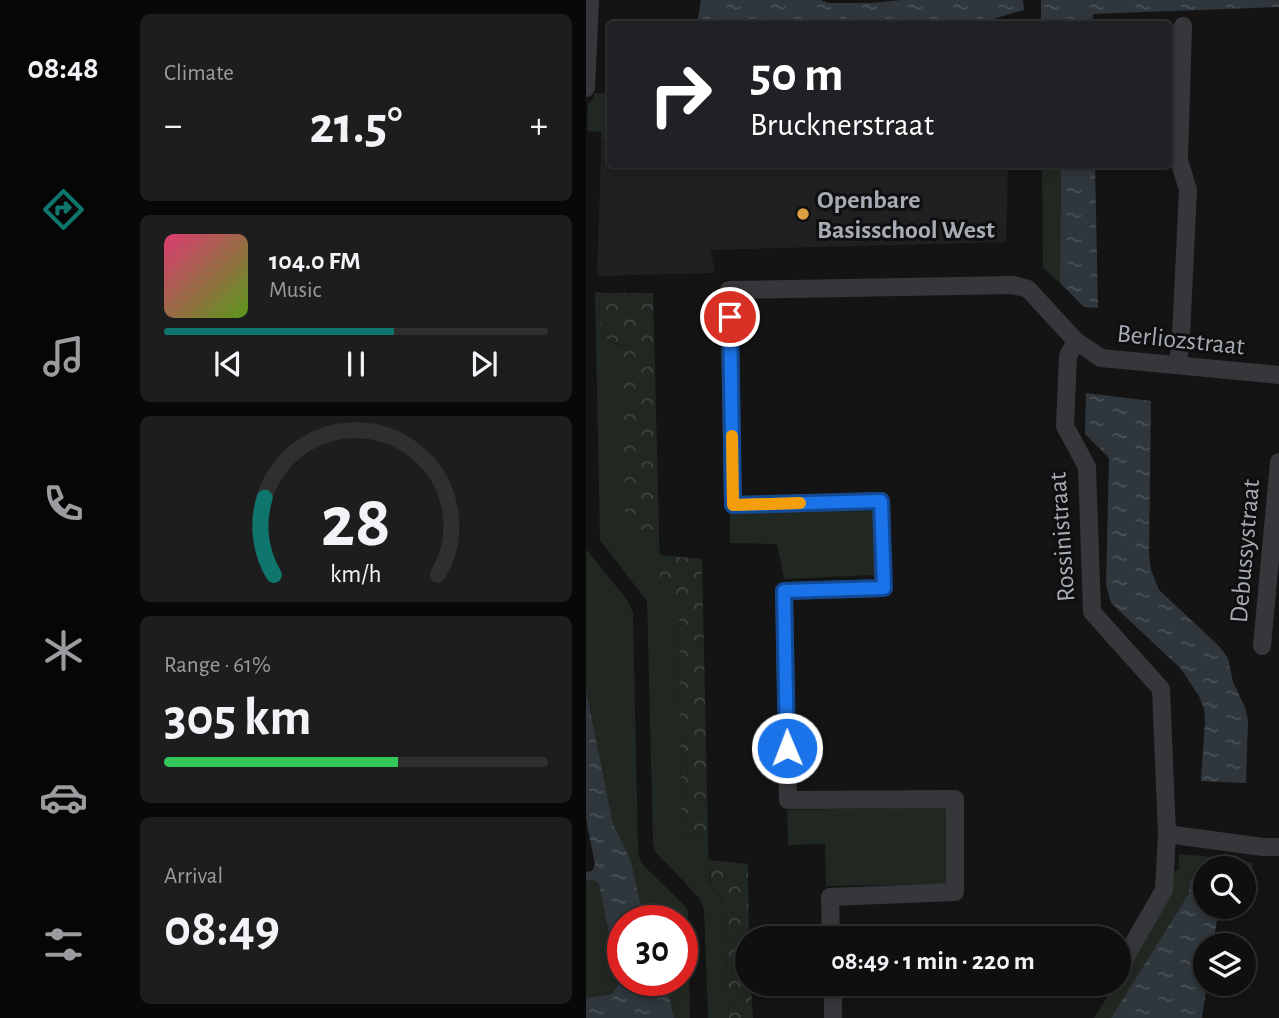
<!DOCTYPE html>
<html lang="en">
<head>
<meta charset="utf-8">
<style>
  body { margin:0; font-family:"Alegreya Sans",sans-serif; background:#1d1d1e; color:#f1f3f6; height:100vh; display:flex; flex-direction:column; font-size:26px; white-space:nowrap }
  * { box-sizing:border-box; margin:0 }
  p { font-size:23px; color:#9b9c9f }
  .icon { flex:none; width:38px; height:38px; fill:none; stroke:currentColor; stroke-width:2; stroke-linecap:round; stroke-linejoin:round }
  .map { position:relative; flex:1; overflow:hidden }
  .details { display:flex; flex-direction:column; gap:14px; padding:14px; background:#080809; width:460px }
  .details>* { flex:none }
  .guide { position:absolute; left:21px; top:21px; width:565px; height:147px; border-radius:7px; box-shadow:0 4px 10px #0003,0 0 0 2px #2f2f30; background:#202124; color:#fff; overflow:hidden }
  .buttons { position:absolute; left:607px; top:856px; display:grid; gap:14px }
  .buttons a { display:grid; place-items:center; width:63px; height:63px; border-radius:50%; background:#0f0f10; box-shadow:0 4px 10px #0003,0 0 0 2px #2f2f30; font-size:35px }
  .speed { position:absolute; left:21px; top:905px; display:flex; gap:14px; font-size:35px; font-weight:700; text-align:center }
  .speed>* { display:grid; place-content:center; width:91px; height:91px; border-radius:50%; background:#0f0f10; box-shadow:0 4px 10px #0003,0 0 0 2px #2f2f30; line-height:1 }
  .speed .limit { border:10px solid #d22; background:#fff; color:#111 }
  .pin { position:absolute; display:grid; place-items:center; width:60px; height:60px; color:#fff; margin:-30px; border:4px solid #fff; border-radius:50%; box-shadow:0 2px 7px #0007 }
  .me { position:absolute; width:77px; margin:-38px; rotate:359deg; stroke-linejoin:round; filter:drop-shadow(0 0 5px #0008) }
  .turn { display:flex; align-items:center; gap:24px; height:147px; padding:0 28px; font-size:32px }
  .turn .icon { width:91px; height:91px; stroke-width:2.5 }
  .turn b { display:block; font-size:49px; line-height:60px }
  .big { font-size:52px; font-weight:700; line-height:1.1 }
  .details .card { flex:1; display:flex; flex-direction:column; justify-content:center; gap:10px; min-width:0; padding:0 24px; border-radius:10px; background:#1d1d1e }
  .details .dial { align-items:center; gap:0 }
  .dial svg { height:182px; overflow:visible; fill:none; stroke:#2f2f30; stroke-width:7; stroke-linecap:round; text-anchor:middle }
  .dial text { fill:#f1f3f6; stroke:none }
  .song { display:flex; align-items:center; gap:21px }
  .cover { width:84px; height:84px; border-radius:10px; background:linear-gradient(135deg,hsl(340 70% 55%),hsl(90 70% 35%)) }
  .played { height:7px; border-radius:4px; background:linear-gradient(90deg,#0f766e 60%,#2f2f30 60%) }
  .keys { display:flex; justify-content:space-around; direction:ltr }
  .heat { display:flex; justify-content:space-between; align-items:center; font-size:38px; direction:ltr }
  .charge { height:10px; border-radius:5px; background:linear-gradient(90deg,#34c759 61%,#2f2f30 0) }
  .trip { position:absolute; left:149px; top:926px; width:396px; height:70px; border-radius:35px; background:#0f0f10; box-shadow:0 4px 10px #0003,0 0 0 2px #2f2f30; font-weight:700; line-height:70px; text-align:center }
  main { display:flex; flex:1; min-height:0 }
  .menu { display:flex; flex-direction:column; width:126px; justify-content:space-around; align-items:center; background:#060606; color:#9b9c9f }
  .menu .icon { width:49px; height:49px }
  .menu .current { color:#0f766e }
  .menu b { font-size:32px; color:#f1f3f6 }
  .map>svg:first-child { display:block }
  .built { fill:#202022 }
  .green { fill:#212821 }
  .forest { fill:url(#forest-crowns) }
  .water { fill:url(#water-ripples) }
  .lines { fill:none; stroke-linecap:round; stroke-linejoin:round }
  .street { stroke:#35373a; stroke-width:18 }
  .route-casing { stroke:#114b97; stroke-width:18 }
  .route { stroke:#1a73e8; stroke-width:12 }
  .slow { stroke:#f59e0b; stroke-width:12 }
  .poi-dot { fill:#dd9f44; stroke:#0f0f10; stroke-width:2.5 }
  .labels { text-anchor:middle; stroke-width:6; stroke-linejoin:round; paint-order:stroke }
  .poi-label { font-size:26px; font-weight:bold; fill:#a7acb4; stroke:#0f0f10; text-anchor:start }
  .street-label { font-size:26px; fill:#a7acb4; stroke:#0f0f10 }
</style>
</head>
<body>
<main>
<nav class="menu">
<b>08:48</b>
<svg class="icon current" aria-label="directions" viewBox="0 0 24 24"><path d="M12 3l9 9-9 9-9-9zM9 14v-3h6M13 9l2 2-2 2"/></svg>
<svg class="icon" aria-label="music" viewBox="0 0 24 24"><path d="M9 18V5l10-2v13"/><circle cx="6" cy="18" r="3"/><circle cx="16" cy="16" r="3"/></svg>
<svg class="icon" aria-label="phone" viewBox="0 0 24 24"><path d="M5 4h4l2 5-3 2q2 4 5 5l2-3 5 2v4C11 20 4 13 5 4z"/></svg>
<svg class="icon" aria-label="climate" viewBox="0 0 24 24"><path d="M12 3v18M4 7l16 10M4 17L20 7"/></svg>
<svg class="icon" aria-label="car" viewBox="0 0 24 24"><path d="M5 17H2v-5l4-1 3-4h7l3 4 3 1v5h-3M9 17h6M6 11h13"/><circle cx="7" cy="17" r="2"/><circle cx="17" cy="17" r="2"/></svg>
<svg class="icon" aria-label="filters" viewBox="0 0 24 24"><path d="M4 7h16M4 17h16"/><circle cx="9" cy="7" r="2"/><circle cx="15" cy="17" r="2"/></svg>
</nav>
<section class="details">
<div class="card"><p>Climate</p>
<div class="heat"><a>−</a><b class="big">21.5°</b><a>+</a></div>
</div>
<div class="card">
<div class="song"><i class="cover"></i><div><b>104.0 FM</b><p>Music</p></div></div>
<div class="played"></div>
<div class="keys"><svg class="icon" aria-label="previous" viewBox="0 0 24 24"><path d="M18 5L8 12l10 7zM5 5v14"/></svg><svg class="icon" aria-label="pause" viewBox="0 0 24 24"><path d="M8 5v14M16 5v14"/></svg><svg class="icon" aria-label="next" viewBox="0 0 24 24"><path d="M6 5l10 7-10 7zM19 5v14"/></svg></div>
</div>
<div class="card dial"><svg viewBox="0 0 100 80">
<path d="M14 69A42 42 0 1 1 86 69"/>
<path d="M14 69A42 42 0 0 1 10 35" stroke="#0f766e"/>
<text x="50" y="56" font-size="32" font-weight="700">28</text>
<text x="50" y="72" font-size="11">km/h</text>
</svg></div>
<div class="card"><p>Range · 61%</p><b class="big">305 km</b><div class="charge"></div></div>
<div class="card"><p>Arrival</p><b class="big">08:49</b></div>
</section>
<div class="map">
<svg width="693" height="1018" viewBox="0 0 693 1018">
  <defs>
    <pattern id="forest-crowns" width="20" height="18" patternUnits="userSpaceOnUse" patternTransform="scale(1.75)"><rect width="20" height="18" fill="#212821"/><path d="M2 6a3 3 0 1 1 6 0M12 15a3 3 0 1 1 6 0" fill="none" stroke="#3e443f"/></pattern>
    <pattern id="water-ripples" width="26" height="14" patternUnits="userSpaceOnUse" patternTransform="scale(1.75)"><rect width="26" height="14" fill="#2f373d"/><path d="M2 4q2-2 4 0t4 0M15 11q2-2 4 0t4 0" fill="none" stroke="#4a5157"/></pattern>
  </defs>
  <rect width="100%" height="100%" fill="#141415"/>
  <polygon class="built" points="24,119 24,164 422,165 420,242 125,250 129,273 11,276 16,121"/>
  <g class="green">
    <polygon points="24,81 24,137 15,139 15,132 1,131 2,104 8,99 8,93 24,93"/>
    <polygon points="456,165 475,165 474,283 457,268"/>
    <path d="M 9,292 L 13,293 L 14,330 L 16,337 L 34,346 L 37,351 L 54,530 L 73,531 L 74,593 L 93,593 L 95,834 L 122,835 L 123,880 C 125,891 134,894 138,904 L 143,1018 L 122,1018 L 118,910 L 114,899 L 69,851 L 67,841 L 61,601 L 14,540 Z"/>
    <polygon points="286,511 288,575 198,579 191,544 144,543 144,512"/>
    <polygon points="0,549 42,601 47,613 52,848 53,857 57,865 100,907 102,912 104,1018 88,1018 84,998 73,980 96,980 96,920 58,920 45,861 27,825 0,690"/>
    <polygon points="362,807 364,884 240,886 239,844 202,845 201,810"/>
    <polygon points="593,854 649,859 667,863 666,871 658,868 620,868 619,874 611,873 604,879 603,893 525,1018 508,1018 529,984 532,984 532,979 583,895 585,871 593,870"/>
    <polygon points="8,880 13,884 33,984 26,994 0,998 0,881"/>
  </g>
  <g class="forest">
    <polygon points="13,293 67,293 73,531 54,530 39,512 37,352 34,345 16,337 14,330"/>
    <polygon points="73,555 116,559 122,835 95,834 93,594 74,594"/>
    <polygon points="122,860 162,864 163,938 161,938 161,984 165,984 167,1018 143,1018 138,904 135,897 125,887"/>
  </g>
  <g class="water">
    <polygon points="115,0 235,0 242,3 285,3 316,0 437,0 438,10 389,24 111,24"/>
    <polygon points="455,0 693,0 693,7 507,14 506,24 455,24"/>
    <polygon points="475,165 509,165 512,308 498,307 474,283"/>
    <polygon points="500,393 565,401 563,554 565,570 573,590 633,646 642,658 647,682 659,707 662,720 660,783 615,781 619,722 618,709 613,696 595,669 525,603 520,585 523,458 499,434"/>
    <polygon points="0,690 27,824 45,861 58,920 37,920 37,980 73,980 84,999 88,1018 0,1018 0,998 26,994 33,984 13,884 8,880 0,881 0,872 6,871 9,864 0,819"/>
    <polygon points="611,873 619,874 620,906 633,907 627,945 620,945 620,984 621,984 616,1018 525,1018 603,893 604,880"/>
  </g>
  <g class="lines">
    <g class="street">
      <polyline points="0,88 4,0"/>
      <polyline points="490,341 482,356 479,426 501,467 506,612 575,689 581,834 578,890 532,970"/>
      <polyline points="592,365 595,336 602,190 593,160 597,26"/>
      <polyline points="676,646 693,462"/>
      <polyline points="581,834 677,847 693,847"/>
      <polyline points="245,938 244,897 369,892 369,799 202,800 198,591 297,588 295,501 147,505 143,290 427,285 442,289 490,341 515,358 693,375"/>
      <polyline points="247,984 247,1018"/>
    </g>
  </g>
  <g class="lines">
    <g class="route-casing">
      <polyline id="route" points="144,317 147,505 295,501 298,588 198,591 201,748"/>
    </g>
    <use href="#route" class="route"/>
    <polyline class="slow" points="146,436 147,505 214,503"/>
  </g>
  <circle class="poi-dot" cx="217" cy="214" r="7"/>
  <g class="labels">
    <g class="poi-label">
      <text x="231" y="208">Openbare<tspan x="231" dy="30">Basisschool West</tspan></text>
    </g>
    <g class="street-label">
      <text transform="translate(595 339) rotate(6)" y="9">Berliozstraat</text>
      <text transform="translate(475 537) rotate(-94)" y="9">Rossinistraat</text>
      <text transform="translate(658 551) rotate(-85)" y="9">Debussystraat</text>
    </g>
  </g>
</svg>
<div class="buttons">
<a><svg class="icon" aria-label="search" viewBox="0 0 24 24"><circle cx="10" cy="10" r="6"/><path d="M15 15l6 6"/></svg></a>
<a><svg class="icon" aria-label="layers" viewBox="0 0 24 24"><path d="M12 4l9 5-9 5-9-5zM3 14l9 5 9-5"/></svg></a>
</div>
<div class="speed"><div class="limit">30</div></div>
<div class="pin" style="left:144px;top:317px;background:#d93025"><svg class="icon" aria-label="arrive" viewBox="0 0 24 24"><path d="M6 21V4h12l-3 4 3 4H6"/></svg></div>
<svg class="me" style="left:201px;top:748px" viewBox="-20 -20 40 40"><circle r="17" fill="#1a73e8" stroke="#fff" stroke-width="3"/><path d="M0-11L8 9 0 5-8 9z" fill="#fff"/></svg>
<div class="trip">08:49 · 1 min · 220 m</div>
<div class="guide">
<div class="turn"><svg class="icon" aria-label="right" viewBox="0 0 24 24"><path d="M7 20v-9h11M14 6l5 5-5 5"/></svg><div><b>50 m</b>Brucknerstraat</div></div>
</div>
</div>
</main>
</body>
</html>
